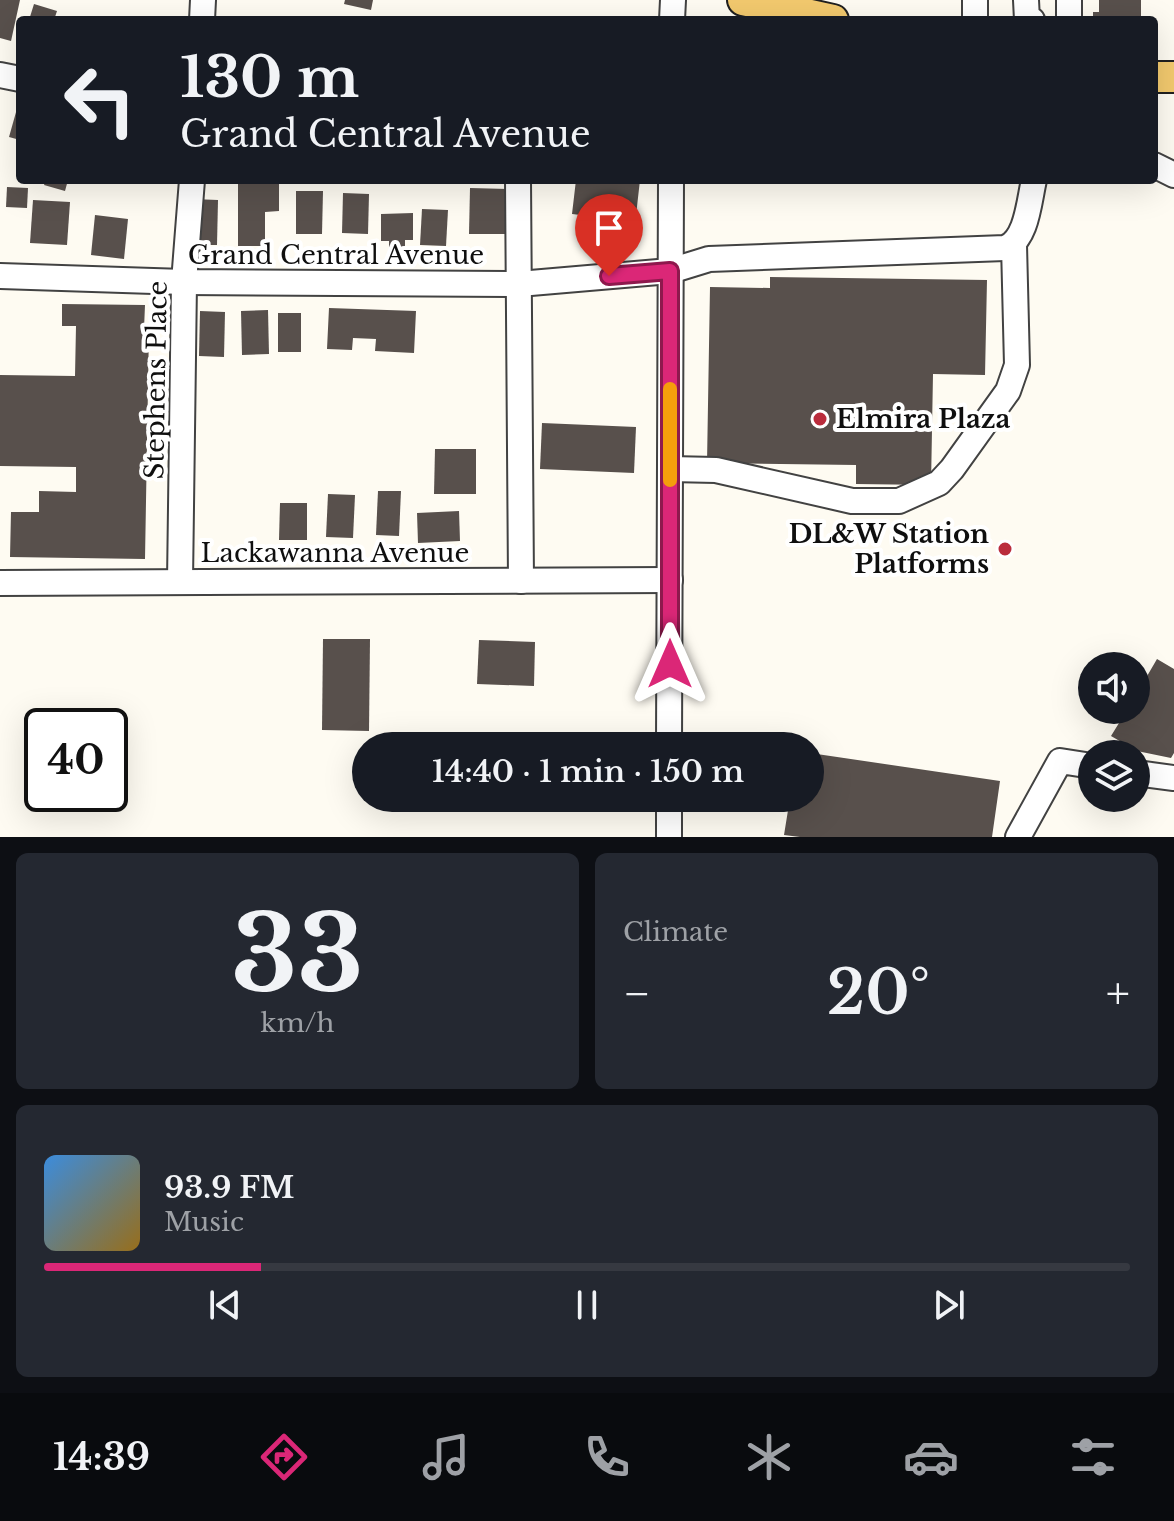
<!DOCTYPE html>
<html lang="en">
<head>
<meta charset="utf-8">
<style>
  body { margin:0; font-family:"Libre Baskerville",serif; background:#242831; color:#f1f3f6; height:100vh; display:flex; flex-direction:column; font-size:30px; white-space:nowrap }
  * { box-sizing:border-box; margin:0 }
  p { font-size:26px; color:#9ea1a6 }
  .icon { flex:none; width:44px; height:44px; fill:none; stroke:currentColor; stroke-width:2; stroke-linecap:round; stroke-linejoin:round }
  .map { position:relative; height:837px; overflow:hidden }
  .details { display:flex; flex-direction:column; gap:16px; padding:16px; background:#0d0f14; flex:1 }
  .details>* { flex:none }
  .guide { position:absolute; left:16px; top:16px; width:1142px; height:168px; border-radius:8px; box-shadow:0 8px 32px #0002; background:#171b24; color:#f1f3f6; overflow:hidden }
  .fabs { position:absolute; left:1078px; top:652px; display:grid; gap:16px }
  .fabs a { display:grid; place-items:center; width:72px; height:72px; border-radius:50%; background:#171b24; box-shadow:0 8px 32px #0002; font-size:40px }
  .speed { position:absolute; left:24px; top:708px; display:flex; gap:16px; font-size:40px; font-weight:700; text-align:center }
  .speed>* { display:grid; place-content:center; width:104px; height:104px; border-radius:50%; background:#171b24; box-shadow:0 8px 32px #0002; line-height:1 }
  .speed .limit { border:4px solid #111; border-radius:12px; background:#fff; color:#111 }
  .pin { position:absolute; display:grid; place-items:center; width:68px; height:68px; color:#fff; margin:-82px -34px; border-radius:50% 50% 50% 0; rotate:-45deg; box-shadow:0 0 8px #0007 }
  .pin .icon { rotate:45deg }
  .me { position:absolute; width:88px; margin:-44px; rotate:0deg; stroke-linejoin:round; filter:drop-shadow(0 0 6px #0008) }
  .turn { display:flex; align-items:center; gap:28px; height:168px; padding:0 32px; font-size:36px }
  .turn .icon { width:104px; height:104px; stroke-width:2.5 }
  .turn b { display:block; font-size:56px; line-height:68px }
  .big { font-size:60px; font-weight:600; line-height:1.1 }
  .details .tile { flex:1; display:flex; flex-direction:column; justify-content:center; gap:12px; min-width:0; padding:0 28px; border-radius:12px; background:#242831 }
  .details .dial { align-items:center; gap:0 }
  .dial b { font-size:104px; line-height:1 }
  .song { display:flex; align-items:center; gap:24px }
  .cover { width:96px; height:96px; border-radius:12px; background:linear-gradient(135deg,hsl(210 70% 55%),hsl(40 70% 35%)) }
  .played { height:8px; border-radius:4px; background:linear-gradient(90deg,#db2777 20%,#363941 20%) }
  .keys { display:flex; justify-content:space-around; direction:ltr }
  .heat { display:flex; justify-content:space-between; align-items:center; font-size:44px; direction:ltr }
  .details .tiles { flex:1; display:grid; gap:16px; grid-template-columns:1fr 1fr }
  .tile:last-child { grid-column:span 2 }
  .trip { position:absolute; left:352px; top:732px; width:472px; height:80px; border-radius:40px; background:#171b24; box-shadow:0 8px 32px #0002; font-weight:600; line-height:80px; text-align:center }
  .tabs { display:flex; height:128px; justify-content:space-around; align-items:center; background:#090b0e; color:#9ea1a6 }
  .tabs .icon { width:56px; height:56px }
  .tabs .active { color:#db2777 }
  .tabs b { font-size:36px; color:#f1f3f6 }
  .map>svg:first-child { display:block }
  .building { fill:#58504c }
  .lines { fill:none; stroke-linecap:round; stroke-linejoin:round }
  .minor-casing { stroke:#424242; stroke-width:28 }
  .major-casing { stroke:#202020; stroke-width:34 }
  .minor { stroke:#fff; stroke-width:24 }
  .major { stroke:#f2c96e; stroke-width:30 }
  .route-casing { stroke:#8e194d; stroke-width:20 }
  .route { stroke:#db2777; stroke-width:14 }
  .slow { stroke:#f59e0b; stroke-width:14 }
  .poi-dot { fill:#ba2c3c; stroke:#fff; stroke-width:3 }
  .labels { text-anchor:middle; stroke-width:8; stroke-linejoin:round; paint-order:stroke }
  .street-label { font-size:26px; fill:#0f0f0f; stroke:#fff }
  .poi-label { font-size:26px; font-weight:bold; fill:#0f0f0f; stroke:#fff; text-anchor:start }
</style>
</head>
<body>
<div class="map">
<svg width="1174" height="837" viewBox="0 0 1174 837">
  <rect width="100%" height="100%" fill="#fefbf2"/>
  <g class="building">
    <polygon points="0,0 20,0 11,41 0,38"/>
    <polygon points="345,0 373,0 371,10 344,4"/>
    <polygon points="1099,0 1141,0 1141,20 1093,20 1093,12 1099,12"/>
    <polygon points="34,4 57,11 54,20 29,20"/>
    <polygon points="18,105 20,105 20,140 9,137"/>
    <polygon points="46,180 68,180 65,191 44,185"/>
    <polygon points="257,180 279,180 279,211 265,212 265,246 238,246 238,184 257,184"/>
    <polygon points="576,180 640,180 634,233 588,228 589,216 572,214"/>
    <polygon points="7,187 28,188 27,208 6,207"/>
    <polygon points="470,188 508,189 507,234 469,234"/>
    <polygon points="296,191 323,191 322,234 296,234"/>
    <polygon points="343,193 369,194 368,234 342,233"/>
    <polygon points="193,199 218,200 217,245 192,245"/>
    <polygon points="33,200 70,202 67,245 30,243"/>
    <polygon points="422,209 448,210 446,246 420,245"/>
    <polygon points="413,213 413,240 405,240 405,255 389,255 389,241 381,241 381,214"/>
    <polygon points="95,215 128,219 124,259 91,255"/>
    <polygon points="770,277 987,280 985,375 933,374 931,485 856,484 856,465 707,463 710,287 770,288"/>
    <polygon points="62,304 145,305 144,329 149,329 145,559 10,557 11,512 39,512 39,491 76,492 76,467 0,466 0,375 75,376 76,326 62,326"/>
    <polygon points="329,308 416,311 414,353 375,351 376,339 353,338 352,350 327,349"/>
    <polygon points="268,310 269,354 242,355 241,311"/>
    <polygon points="200,311 225,312 224,357 199,356"/>
    <rect x="278" y="313" width="23" height="39"/>
    <polygon points="542,423 636,427 634,473 540,469"/>
    <polygon points="435,449 476,449 476,494 434,494"/>
    <polygon points="378,491 401,491 399,536 376,535"/>
    <polygon points="328,494 355,495 353,538 326,537"/>
    <polygon points="280,503 307,503 307,540 279,540"/>
    <polygon points="459,511 460,541 418,543 417,513"/>
    <polygon points="323,639 370,639 369,731 322,730"/>
    <polygon points="479,640 535,642 534,686 477,684"/>
    <polygon points="1157,659 1174,669 1174,753 1171,758 1137,751 1111,736 1127,710 1136,710 1136,695"/>
    <polygon points="810,753 1000,781 992,837 800,837 784,835 790,798 810,798"/>
  </g>
  <g class="lines">
    <g class="minor-casing">
      <g id="minor">
        <polyline points="1026,0 1027,20 1032,20"/>
        <polyline points="1069,0 1069,20"/>
        <polyline points="202,20 203,0"/>
        <polyline points="672,20 673,0"/>
        <polyline points="975,20 975,0"/>
        <polyline points="0,75 20,79"/>
        <polyline points="1154,165 1174,175"/>
        <polyline points="518,180 521,581"/>
        <path d="M 0,276 L 184,282 L 519,284 L 670,271 L 709,259 L 1005,248 C 1027,240 1029,201 1034,180"/>
        <polyline points="670,469 716,470 852,501 899,501 939,483 952,469 1008,391 1017,365 1014,245"/>
        <polyline points="180,582 184,282 192,180"/>
        <polyline points="0,583 670,580"/>
        <polyline points="669,746 671,180"/>
        <polyline points="1136,773 1174,778"/>
        <polyline points="669,837 669,798"/>
        <polyline points="1018,837 1060,761 1092,766"/>
      </g>
    </g>
    <g class="major-casing">
      <g id="major">
        <polyline points="743,0 833,20"/>
        <polyline points="1154,77 1174,77"/>
      </g>
    </g>
    <use href="#minor" class="minor"/>
    <use href="#major" class="major"/>
  </g>
  <g class="lines">
    <g class="route-casing">
      <polyline id="route" points="609,276 670,271 670,664"/>
    </g>
    <use href="#route" class="route"/>
    <polyline class="slow" points="670,480 670,389"/>
  </g>
  <g class="poi-dot">
    <circle cx="820" cy="419" r="8"/>
    <circle cx="1005" cy="549" r="8"/>
  </g>
  <g class="labels">
    <g class="street-label">
      <text x="336" y="264">Grand Central Avenue</text>
      <text transform="translate(156 380) rotate(-89)" y="9">Stephens Place</text>
      <text x="335" y="562">Lackawanna Avenue</text>
    </g>
    <g class="poi-label">
      <text x="836" y="428">Elmira Plaza</text>
      <text x="989" y="543" text-anchor="end">DL&amp;W Station<tspan x="989" dy="30">Platforms</tspan></text>
    </g>
  </g>
</svg>
<div class="fabs">
<a><svg class="icon" aria-label="sound" viewBox="0 0 24 24"><path d="M4 9h4l5-4v14l-5-4H4zM17 9q2 3 0 6"/></svg></a>
<a><svg class="icon" aria-label="layers" viewBox="0 0 24 24"><path d="M12 4l9 5-9 5-9-5zM3 14l9 5 9-5"/></svg></a>
</div>
<div class="speed"><div class="limit">40</div></div>
<div class="pin" style="left:609px;top:276px;background:#d93025"><svg class="icon" aria-label="arrive" viewBox="0 0 24 24"><path d="M6 21V4h12l-3 4 3 4H6"/></svg></div>
<svg class="me" style="left:670px;top:664px" viewBox="-20 -20 40 40"><path d="M0-17L14 15 0 8-14 15z" fill="#db2777" stroke="#fff" stroke-width="4"/></svg>
<div class="trip">14:40 · 1 min · 150 m</div>
<div class="guide">
<div class="turn"><svg class="icon" aria-label="left" viewBox="0 0 24 24"><path d="M17 20v-9H6M10 6l-5 5 5 5"/></svg><div><b>130 m</b>Grand Central Avenue</div></div>
</div>
</div>
<section class="details">
<div class="tiles">
<div class="tile dial"><b>33</b><p>km/h</p></div>
<div class="tile"><p>Climate</p>
<div class="heat"><a>−</a><b class="big">20°</b><a>+</a></div>
</div>
<div class="tile">
<div class="song"><i class="cover"></i><div><b>93.9 FM</b><p>Music</p></div></div>
<div class="played"></div>
<div class="keys"><svg class="icon" aria-label="previous" viewBox="0 0 24 24"><path d="M18 5L8 12l10 7zM5 5v14"/></svg><svg class="icon" aria-label="pause" viewBox="0 0 24 24"><path d="M8 5v14M16 5v14"/></svg><svg class="icon" aria-label="next" viewBox="0 0 24 24"><path d="M6 5l10 7-10 7zM19 5v14"/></svg></div>
</div>
</div>
</section>
<nav class="tabs">
<b>14:39</b>
<svg class="icon active" aria-label="directions" viewBox="0 0 24 24"><path d="M12 3l9 9-9 9-9-9zM9 14v-3h6M13 9l2 2-2 2"/></svg>
<svg class="icon" aria-label="music" viewBox="0 0 24 24"><path d="M9 18V5l10-2v13"/><circle cx="6" cy="18" r="3"/><circle cx="16" cy="16" r="3"/></svg>
<svg class="icon" aria-label="phone" viewBox="0 0 24 24"><path d="M5 4h4l2 5-3 2q2 4 5 5l2-3 5 2v4C11 20 4 13 5 4z"/></svg>
<svg class="icon" aria-label="climate" viewBox="0 0 24 24"><path d="M12 3v18M4 7l16 10M4 17L20 7"/></svg>
<svg class="icon" aria-label="car" viewBox="0 0 24 24"><path d="M5 17H2v-5l4-1 3-4h7l3 4 3 1v5h-3M9 17h6M6 11h13"/><circle cx="7" cy="17" r="2"/><circle cx="17" cy="17" r="2"/></svg>
<svg class="icon" aria-label="filters" viewBox="0 0 24 24"><path d="M4 7h16M4 17h16"/><circle cx="9" cy="7" r="2"/><circle cx="15" cy="17" r="2"/></svg>
</nav>
</body>
</html>
